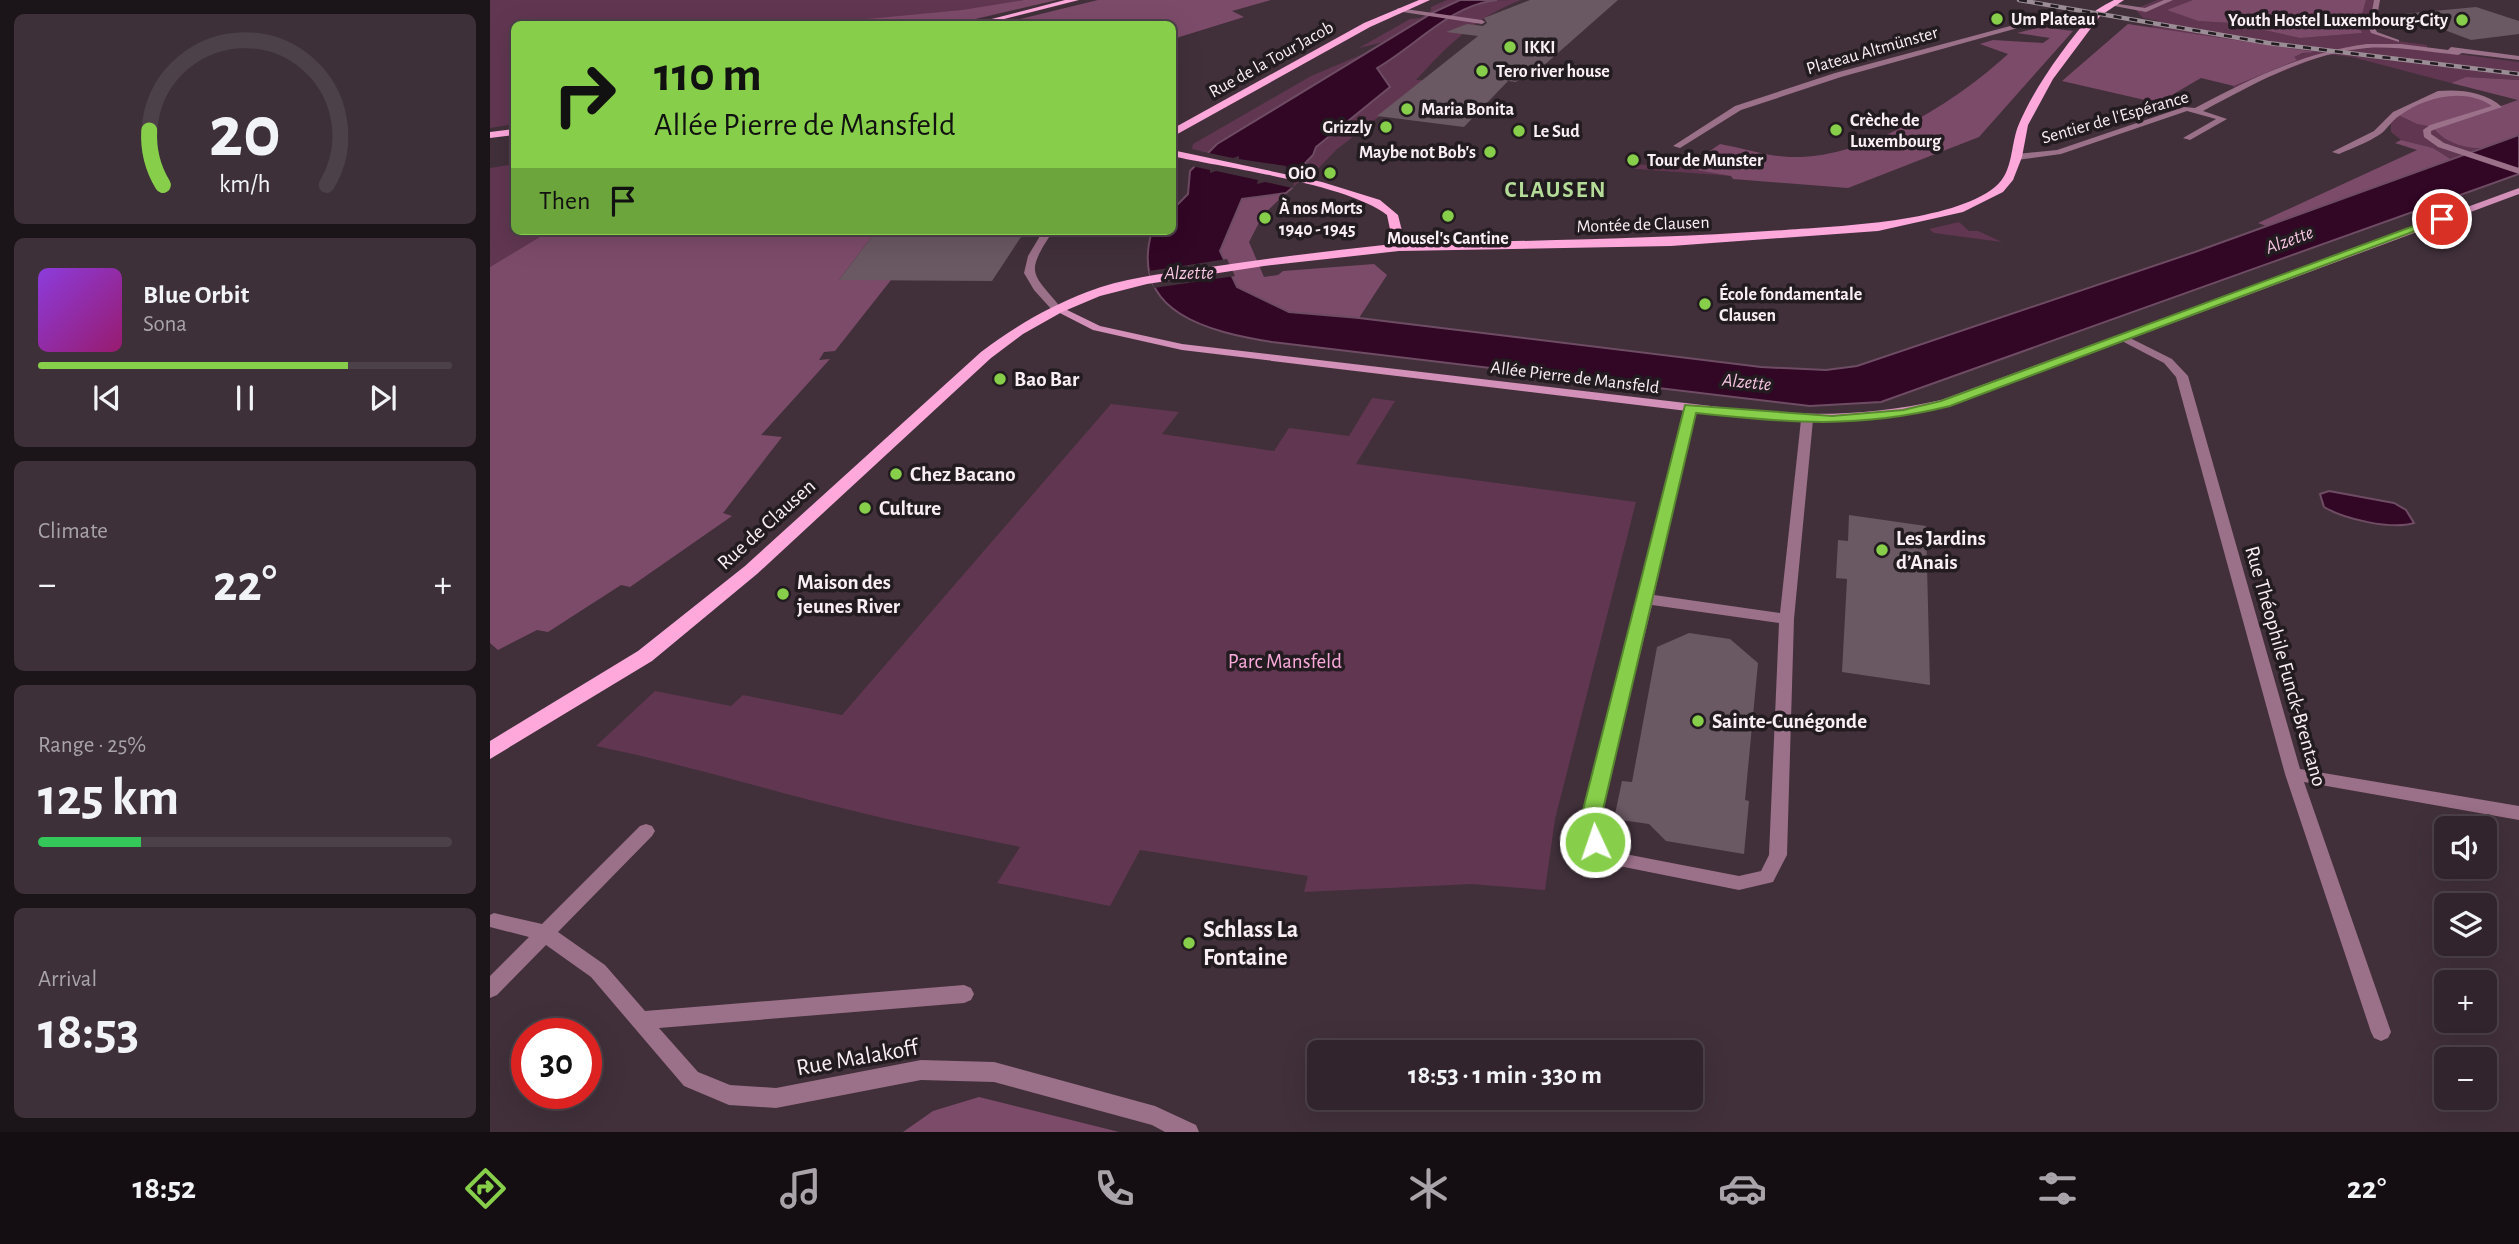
<!DOCTYPE html>
<html lang="en">
<head>
<meta charset="utf-8">
<style>
  body { margin:0; font-family:"Alegreya Sans",sans-serif; background:#3d3038; color:#f1f3f6; height:100vh; display:flex; flex-direction:column; font-size:26px; white-space:nowrap }
  * { box-sizing:border-box; margin:0 }
  p { font-size:23px; color:#a8a4a9 }
  .icon { flex:none; width:38px; height:38px; fill:none; stroke:currentColor; stroke-width:2; stroke-linecap:round; stroke-linejoin:round }
  .map { position:relative; flex:1; overflow:hidden }
  .panel { display:flex; flex-direction:column; gap:14px; padding:14px; background:#1b1418; width:490px }
  .panel>* { flex:none }
  .hud { position:absolute; left:21px; top:21px; width:665px; height:214px; border-radius:10px; box-shadow:0 7px 28px #0002,0 0 0 2px #4c4148; background:#87cf4a; color:#111; overflow:hidden }
  .controls { position:absolute; left:1944px; top:816px; display:grid; gap:14px }
  .controls a { display:grid; place-items:center; width:63px; height:63px; border-radius:10px; background:#31242c; box-shadow:0 7px 28px #0002,0 0 0 2px #4c4148; font-size:35px }
  .speed { position:absolute; left:21px; top:1018px; display:flex; gap:14px; font-size:35px; font-weight:700; text-align:center }
  .speed>* { display:grid; place-content:center; width:91px; height:91px; border-radius:50%; background:#31242c; box-shadow:0 7px 28px #0002,0 0 0 2px #4c4148; line-height:1 }
  .speed .limit { border:10px solid #d22; background:#fff; color:#111 }
  .pin { position:absolute; display:grid; place-items:center; width:60px; height:60px; color:#fff; margin:-30px; border:4px solid #fff; border-radius:50%; box-shadow:0 2px 7px #0007 }
  .me { position:absolute; width:77px; margin:-38px; rotate:357deg; stroke-linejoin:round; filter:drop-shadow(0 0 5px #0008) }
  .turn { display:flex; align-items:center; gap:24px; height:147px; padding:0 28px; font-size:32px }
  .turn .icon { width:91px; height:91px; stroke-width:2.5 }
  .turn b { display:block; font-size:49px; line-height:60px }
  .then { display:flex; align-items:center; height:66px; padding:0 28px; background:#0003; gap:14px; font-size:26px }
  .big { font-size:52px; font-weight:600; line-height:1.1 }
  .panel .widget { flex:1; display:flex; flex-direction:column; justify-content:center; gap:10px; min-width:0; padding:0 24px; border-radius:10px; background:#3d3038 }
  .panel .dial { align-items:center; gap:0 }
  .dial svg { height:182px; overflow:visible; fill:none; stroke:#4c4148; stroke-width:7; stroke-linecap:round; text-anchor:middle }
  .dial text { fill:#f1f3f6; stroke:none }
  .song { display:flex; align-items:center; gap:21px }
  .cover { width:84px; height:84px; border-radius:10px; background:linear-gradient(135deg,hsl(270 70% 55%),hsl(320 70% 35%)) }
  .played { height:7px; border-radius:4px; background:linear-gradient(90deg,#87cf4a 75%,#4c4148 75%) }
  .keys { display:flex; justify-content:space-around; direction:ltr }
  .heat { display:flex; justify-content:space-between; align-items:center; font-size:38px; direction:ltr }
  .charge { height:10px; border-radius:5px; background:linear-gradient(90deg,#34c759 25%,#4c4148 0) }
  .trip { position:absolute; left:817px; top:1040px; width:396px; height:70px; border-radius:10px; background:#31242c; box-shadow:0 7px 28px #0002,0 0 0 2px #4c4148; font-weight:600; line-height:70px; text-align:center }
  .menu { display:flex; height:112px; justify-content:space-around; align-items:center; background:#140e12; color:#a8a4a9 }
  .menu .icon { width:49px; height:49px }
  .menu .current { color:#87cf4a }
  .menu b { font-size:32px; color:#f1f3f6 }
  main { display:flex; flex:1; min-height:0 }
  .map>svg:first-child { display:block }
  .green { fill:#613651 }
  .forest { fill:#7d4b6a }
  .water { fill:#320625; stroke:#6e4c63; stroke-width:2 }
  .pier { fill:#41303a }
  .building { fill:#6a5862 }
  .lines { fill:none; stroke-linecap:round; stroke-linejoin:round }
  .minor { fill:#9b7089; fill-rule:evenodd }
  .secondary { fill:#d390b8; fill-rule:evenodd }
  .primary { fill:#fea8dc; fill-rule:evenodd }
  .rail-casing { stroke:#9b8d95; stroke-width:4.5 }
  .rail { stroke:#221b1f; stroke-width:2.5; stroke-dasharray:8; stroke-linecap:butt }
  .route { fill:#87cf4a; stroke:#588730; stroke-width:2 }
  .poi-dot { fill:#87cf4a; stroke:#221b1f; stroke-width:2.5 }
  .labels { text-anchor:middle; stroke-width:7; stroke-linejoin:round; paint-order:stroke }
  .far-poi-label { font-size:18px; font-weight:bold; fill:#f9eef4; stroke:#221b1f; text-anchor:start }
  .far-street-label { font-size:18px; fill:#f9eef4; stroke:#221b1f }
  .far-water-label { font-size:19px; font-style:italic; fill:#fac9e5; stroke:#221b1f }
  .poi-label { font-size:21px; font-weight:bold; fill:#f9eef4; stroke:#221b1f; text-anchor:start }
  .street-label { font-size:21px; fill:#f9eef4; stroke:#221b1f }
  .park-label { font-size:21px; fill:#faaada; stroke:#221b1f }
  .far-district-label { font-size:23px; font-weight:bold; letter-spacing:2px; fill:#b4dc98; stroke:#221b1f }
  .near-poi-label { font-size:24px; font-weight:bold; fill:#f9eef4; stroke:#221b1f; text-anchor:start }
  .near-street-label { font-size:24px; fill:#f9eef4; stroke:#221b1f }
</style>
</head>
<body>
<main>
<section class="panel">
<div class="widget dial"><svg viewBox="0 0 100 80">
<path d="M14 69A42 42 0 1 1 86 69"/>
<path d="M14 69A42 42 0 0 1 8 45" stroke="#87cf4a"/>
<text x="50" y="56" font-size="32" font-weight="700">20</text>
<text x="50" y="72" font-size="11">km/h</text>
</svg></div>
<div class="widget">
<div class="song"><i class="cover"></i><div><b>Blue Orbit</b><p>Sona</p></div></div>
<div class="played"></div>
<div class="keys"><svg class="icon" aria-label="previous" viewBox="0 0 24 24"><path d="M18 5L8 12l10 7zM5 5v14"/></svg><svg class="icon" aria-label="pause" viewBox="0 0 24 24"><path d="M8 5v14M16 5v14"/></svg><svg class="icon" aria-label="next" viewBox="0 0 24 24"><path d="M6 5l10 7-10 7zM19 5v14"/></svg></div>
</div>
<div class="widget"><p>Climate</p>
<div class="heat"><a>−</a><b class="big">22°</b><a>+</a></div>
</div>
<div class="widget"><p>Range · 25%</p><b class="big">125 km</b><div class="charge"></div></div>
<div class="widget"><p>Arrival</p><b class="big">18:53</b></div>
</section>
<div class="map">
<svg width="2029" height="1132" viewBox="0 0 2029 1132">
  <rect width="100%" height="100%" fill="#41303a"/>
  <g class="green">
    <path d="M 0,0 L 534,0 C 367,32 193,24 24,24 L 24,124 L 0,128 Z"/>
    <polygon points="957,0 970,0 894,42 869,48 920,19 930,18 941,11 941,7"/>
    <path d="M 1031,0 C 986,17 958,45 926,80 L 936,80 L 846,150 L 823,174 L 819,174 L 802,188 L 799,181 L 823,155 L 826,147 L 900,87 L 886,68 C 918,51 961,8 993,1 C 1005,0 1019,0 1031,0 Z"/>
    <polygon points="1667,0 1703,0 1678,10 1708,21 1742,23 1810,38 1871,33 1869,26 1876,0 1887,0 1884,33 1907,41 1937,45 1937,50 2029,62 2029,80 1976,77 1961,83 1862,57 1836,54 1749,89 1742,87 1806,60 1803,57 1818,52 1661,28 1669,21 1653,18 1645,9"/>
    <polygon points="873,54 727,144 718,153 702,149 703,144 821,76"/>
    <path d="M 1906,114 L 1927,124 L 1943,127 C 1953,144 1974,145 1992,148 L 1962,160 L 1943,148 L 1911,140 L 1901,132 L 1901,124 Z"/>
    <polygon points="24,164 24,231 60,232 0,267 0,168"/>
    <polygon points="1201,164 1201,169 1242,176 1146,169 1138,165"/>
    <polygon points="1469,222 1479,231 1488,231 1512,242 1444,233 1439,229"/>
    <path d="M 882,398 L 905,401 L 866,464 L 1146,502 L 1065,819 L 1055,890 L 982,884 L 814,892 L 818,876 L 650,850 L 620,906 L 507,883 L 530,847 C 475,835 419,825 364,811 C 278,790 193,764 106,746 L 165,691 L 241,706 L 253,695 L 352,715 L 621,404 L 689,412 L 672,434 L 784,451 L 799,428 L 859,436 Z"/>
  </g>
  <g class="forest">
    <polygon points="534,0 567,0 464,24 325,24 472,10"/>
    <polygon points="608,0 781,0 742,11 754,17 683,39 682,24 522,24 518,22"/>
    <polygon points="1703,0 1876,0 1869,26 1872,33 1810,38 1742,23 1708,21 1677,10"/>
    <polygon points="1638,24 1825,52 1813,53 1804,57 1807,60 1744,86 1711,78 1668,103 1572,81"/>
    <path d="M 1551,27 L 1583,31 L 1489,137 L 1358,188 L 1243,179 L 1241,176 L 1200,169 L 1201,164 L 1230,144 C 1252,148 1276,156 1299,157 C 1374,160 1465,103 1518,54 L 1490,44 L 1503,40 L 1553,43 L 1560,38 L 1527,33 Z"/>
    <path d="M 1976,77 L 2029,80 L 2029,135 C 2018,139 2003,147 1992,148 C 1975,149 1951,141 1943,127 L 1927,124 L 1906,114 C 1942,98 1971,81 2008,107 L 2028,100 L 1961,83 Z"/>
    <polygon points="1911,140 1943,148 1962,160 1779,227 1768,223 1927,150 1905,143"/>
    <polygon points="788,192 796,193 773,215 759,242 774,277 788,275 793,271 884,264 897,275 869,318 799,312 747,287 730,251 752,199"/>
    <polygon points="60,231 386,231 349,280 401,280 345,351 334,352 329,360 340,359 271,435 292,437 233,513 242,516 140,587 131,585 58,632 47,630 8,650 0,643 0,267"/>
    <polygon points="489,1097 629,1132 413,1132 443,1111"/>
  </g>
  <g class="water">
    <path d="M 970,0 L 1007,0 C 960,5 927,45 887,68 L 900,87 L 826,147 L 823,155 L 799,180 L 802,188 L 796,193 L 752,199 L 730,251 L 747,287 L 799,312 L 869,318 L 1271,367 L 1336,370 L 1367,366 L 1705,252 L 2029,135 L 2029,174 L 1391,402 L 1320,406 L 782,342 C 720,332 638,313 662,231 L 682,231 L 683,209 L 698,194 L 700,171 L 727,144 L 944,12 Z"/>
    <path d="M 1839,491 L 1904,503 L 1916,510 L 1924,523 C 1901,530 1854,519 1834,507 L 1830,494 Z"/>
  </g>
  <g class="pier">
    <polygon points="714,152 743,158 749,156 749,159 796,166 797,169 812,172 803,181 804,185 802,188 775,182 767,184 768,180 726,171 720,173 720,170 701,166"/>
    <polygon points="737,259 745,276 664,288 659,271"/>
  </g>
  <g class="building">
    <polygon points="1040,0 1128,0 1052,67 1046,66 1026,82 1018,81 974,127 887,116 988,36 956,32 977,24 993,26 997,23 994,18"/>
    <polygon points="1986,7 2029,21 2029,34 1981,40 1912,14"/>
    <polygon points="533,234 502,281 349,280 383,235"/>
    <polygon points="1359,515 1436,526 1440,685 1352,672 1357,579 1346,578 1348,540 1358,541"/>
    <polygon points="1199,633 1240,639 1268,663 1255,800 1259,801 1254,854 1176,841 1159,824 1124,819 1132,781 1142,782 1167,647"/>
  </g>
  <g class="lines">
    <g class="minor">
      <polygon points="1674,0 1683,0 1656,12 1619,5 1622,3 1655,8"/>
      <polygon points="1884,0 1890,0 1885,28 1887,32 1909,40 1909,42 1881,33 1879,28"/>
      <polygon points="908,8 992,20 995,22 992,24 906,11"/>
      <polygon points="1569,20 1600,26 1597,28 1569,24 1535,26 1351,77 1251,110 1190,148 1183,146 1245,106 1345,73 1535,22"/>
      <path d="M 1877,44 L 1911,44 L 1958,50 L 1961,47 L 2029,56 L 2029,60 L 1972,53 L 1968,55 C 1938,52 1907,46 1877,48 C 1818,53 1765,83 1713,111 L 1737,119 L 1700,140 L 1693,138 L 1726,119 L 1697,111 L 1571,154 L 1527,160 L 1523,157 L 1527,154 L 1567,150 L 1694,107 L 1705,108 C 1760,79 1814,52 1877,44 Z"/>
      <path d="M 1948,91 C 1970,89 1996,92 2012,107 L 1946,129 L 1941,131 L 1941,134 L 1954,143 L 2029,168 L 2029,174 L 1948,147 L 1934,137 L 1933,130 L 1940,125 L 2002,106 C 1974,87 1935,97 1909,116 C 1901,121 1897,130 1889,135 C 1877,143 1862,148 1849,154 L 1842,152 L 1884,131 L 1903,112 Z"/>
      <path d="M 553,231 L 563,231 C 534,275 542,272 572,309 L 567,312 L 563,311 L 544,290 L 534,273 L 538,256 Z"/>
      <polygon points="1634,335 1682,359 1698,376 1810,769 2029,806 2029,820 1814,782 1901,1032 1898,1038 1891,1041 1884,1038 1881,1032 1795,774 1686,377 1674,363 1630,340 1629,338"/>
      <path d="M 1200,404 L 1206,408 L 1164,595 L 1290,613 L 1311,420 L 1317,416 L 1323,420 L 1304,619 L 1297,855 L 1283,882 L 1249,890 L 1119,864 L 1099,847 L 1092,818 L 1149,599 L 1194,408 ZM 1162,605 L 1289,623 L 1279,855 L 1271,871 L 1249,876 L 1130,853 L 1113,839 L 1110,818 Z"/>
      <polygon points="156,824 162,826 165,831 162,836 68,932 115,965 155,1011 474,985 481,988 484,994 481,1000 474,1003 169,1028 208,1072 240,1085 286,1088 431,1060 504,1062 665,1106 706,1125 709,1132 675,1132 662,1125 504,1082 431,1080 286,1108 239,1105 194,1086 101,977 56,945 7,995 0,998 0,976 39,937 0,927 0,915 4,913 52,924 150,826"/>
    </g>
    <path class="secondary" d="M 2029,188 L 2029,194 L 1459,406 C 1391,422 1324,424 1255,418 L 692,350 L 603,330 L 562,309 L 563,307 L 571,307 L 610,326 L 692,344 L 1255,410 C 1322,417 1386,415 1451,400 Z"/>
    <g class="primary">
      <polygon points="575,0 589,0 494,24 482,24"/>
      <polygon points="929,0 940,0 880,27 682,137 682,129 874,23"/>
      <path d="M 1624,0 L 1634,0 L 1610,16 L 1563,79 L 1538,125 L 1532,157 L 1523,180 L 1513,192 L 1473,212 L 1388,231 L 1181,246 L 909,251 L 774,266 L 657,284 L 610,296 L 572,312 L 533,334 L 501,358 L 267,574 L 162,661 L 0,759 L 0,741 L 148,651 L 255,566 L 491,352 C 524,327 558,307 597,292 C 632,278 671,274 707,269 C 772,259 837,251 903,244 L 897,215 C 858,184 735,168 682,156 L 682,150 L 832,182 L 890,200 L 908,215 L 915,243 C 1042,241 1168,239 1295,230 C 1350,226 1462,222 1505,187 C 1524,172 1520,144 1529,124 C 1544,88 1576,44 1602,14 C 1608,8 1617,4 1624,0 Z"/>
      <polygon points="24,129 24,135 0,138 0,132"/>
    </g>
    <g class="rail-casing">
      <polyline id="rail" points="1529,0 1778,43 2029,74"/>
    </g>
    <use href="#rail" class="rail"/>
  </g>
  <path class="route" d="M 1948,217 L 1957,219 L 1460,406 C 1368,429 1299,423 1206,413 L 1111,818 L 1116,842 L 1113,848 L 1105,850 L 1098,848 L 1091,818 L 1195,405 L 1342,416 L 1413,410 L 1451,401 Z"/>
  <g class="poi-dot">
    <circle cx="1507" cy="19" r="7"/>
    <circle cx="1972" cy="20" r="7"/>
    <circle cx="1020" cy="47" r="7"/>
    <circle cx="992" cy="71" r="7"/>
    <circle cx="917" cy="109" r="7"/>
    <circle cx="896" cy="127" r="7"/>
    <circle cx="1346" cy="130" r="7"/>
    <circle cx="1029" cy="131" r="7"/>
    <circle cx="1000" cy="152" r="7"/>
    <circle cx="1143" cy="160" r="7"/>
    <circle cx="840" cy="173" r="7"/>
    <circle cx="958" cy="216" r="7"/>
    <circle cx="775" cy="218" r="7"/>
    <circle cx="1215" cy="304" r="7"/>
    <circle cx="510" cy="379" r="7"/>
    <circle cx="406" cy="474" r="7"/>
    <circle cx="375" cy="508" r="7"/>
    <circle cx="1392" cy="550" r="7"/>
    <circle cx="293" cy="594" r="7"/>
    <circle cx="1208" cy="721" r="7"/>
    <circle cx="699" cy="943" r="7"/>
  </g>
  <g class="labels">
    <g class="far-poi-label">
      <text x="1521" y="25">Um Plateau</text>
      <text x="1958" y="26" text-anchor="end">Youth Hostel Luxembourg-City</text>
      <text x="1034" y="53">IKKI</text>
      <text x="1006" y="77">Tero river house</text>
      <text x="931" y="115">Maria Bonita</text>
      <text x="1360" y="126">Crèche de<tspan x="1360" dy="21">Luxembourg</tspan></text>
      <text x="882" y="133" text-anchor="end">Grizzly</text>
      <text x="1043" y="137">Le Sud</text>
      <text x="986" y="158" text-anchor="end">Maybe not Bob's</text>
      <text x="1157" y="166">Tour de Munster</text>
      <text x="826" y="179" text-anchor="end">OiO</text>
      <text x="789" y="214">À nos Morts<tspan x="789" dy="21">1940 - 1945</tspan></text>
      <text x="958" y="244" text-anchor="middle">Mousel's Cantine</text>
      <text x="1229" y="300">École fondamentale<tspan x="1229" dy="21">Clausen</tspan></text>
    </g>
    <g class="far-street-label">
      <text transform="translate(1382 50) rotate(-16)" y="6">Plateau Altmünster</text>
      <text transform="translate(781 59) rotate(-29)" y="6">Rue de la Tour Jacob</text>
      <text transform="translate(1625 117) rotate(-16)" y="6">Sentier de l'Espérance</text>
      <text transform="translate(1153 224) rotate(-2)" y="6">Montée de Clausen</text>
      <text transform="translate(1085 377) rotate(7)" y="6">Allée Pierre de Mansfeld</text>
    </g>
    <g class="far-water-label">
      <text transform="translate(1799 239) rotate(-20)" y="7">Alzette</text>
      <text x="699" y="279">Alzette</text>
      <text transform="translate(1257 381) rotate(6)" y="7">Alzette</text>
    </g>
    <g class="poi-label">
      <text x="524" y="386">Bao Bar</text>
      <text x="420" y="481">Chez Bacano</text>
      <text x="389" y="515">Culture</text>
      <text x="1406" y="545">Les Jardins<tspan x="1406" dy="24">d’Anais</tspan></text>
      <text x="307" y="589">Maison des<tspan x="307" dy="24">jeunes River</tspan></text>
      <text x="1222" y="728">Sainte-Cunégonde</text>
    </g>
    <g class="street-label">
      <text transform="translate(276 524) rotate(-42)" y="7">Rue de Clausen</text>
      <text transform="translate(1796 666) rotate(74)" y="7">Rue Théophile Funck-Brentano</text>
    </g>
    <g class="park-label">
      <text x="795" y="668">Parc Mansfeld</text>
    </g>
    <g class="far-district-label">
      <text x="1066" y="197">CLAUSEN</text>
    </g>
    <g class="near-poi-label">
      <text x="713" y="937">Schlass La<tspan x="713" dy="28">Fontaine</tspan></text>
    </g>
    <g class="near-street-label">
      <text transform="translate(367 1057) rotate(-10)" y="8">Rue Malakoff</text>
    </g>
  </g>
</svg>
<div class="controls">
<a><svg class="icon" aria-label="sound" viewBox="0 0 24 24"><path d="M4 9h4l5-4v14l-5-4H4zM17 9q2 3 0 6"/></svg></a>
<a><svg class="icon" aria-label="layers" viewBox="0 0 24 24"><path d="M12 4l9 5-9 5-9-5zM3 14l9 5 9-5"/></svg></a>
<a>+</a>
<a>−</a>
</div>
<div class="speed"><div class="limit">30</div></div>
<div class="pin" style="left:1952px;top:219px;background:#d93025"><svg class="icon" aria-label="arrive" viewBox="0 0 24 24"><path d="M6 21V4h12l-3 4 3 4H6"/></svg></div>
<svg class="me" style="left:1105px;top:842px" viewBox="-20 -20 40 40"><circle r="17" fill="#87cf4a" stroke="#fff" stroke-width="3"/><path d="M0-11L8 9 0 5-8 9z" fill="#fff"/></svg>
<div class="trip">18:53 · 1 min · 330 m</div>
<div class="hud">
<div class="turn"><svg class="icon" aria-label="right" viewBox="0 0 24 24"><path d="M7 20v-9h11M14 6l5 5-5 5"/></svg><div><b>110 m</b>Allée Pierre de Mansfeld</div></div>
<div class="then">Then<svg class="icon" aria-label="arrive" viewBox="0 0 24 24"><path d="M6 21V4h12l-3 4 3 4H6"/></svg></div>
</div>
</div>
</main>
<nav class="menu">
<b>18:52</b>
<svg class="icon current" aria-label="directions" viewBox="0 0 24 24"><path d="M12 3l9 9-9 9-9-9zM9 14v-3h6M13 9l2 2-2 2"/></svg>
<svg class="icon" aria-label="music" viewBox="0 0 24 24"><path d="M9 18V5l10-2v13"/><circle cx="6" cy="18" r="3"/><circle cx="16" cy="16" r="3"/></svg>
<svg class="icon" aria-label="phone" viewBox="0 0 24 24"><path d="M5 4h4l2 5-3 2q2 4 5 5l2-3 5 2v4C11 20 4 13 5 4z"/></svg>
<svg class="icon" aria-label="climate" viewBox="0 0 24 24"><path d="M12 3v18M4 7l16 10M4 17L20 7"/></svg>
<svg class="icon" aria-label="car" viewBox="0 0 24 24"><path d="M5 17H2v-5l4-1 3-4h7l3 4 3 1v5h-3M9 17h6M6 11h13"/><circle cx="7" cy="17" r="2"/><circle cx="17" cy="17" r="2"/></svg>
<svg class="icon" aria-label="filters" viewBox="0 0 24 24"><path d="M4 7h16M4 17h16"/><circle cx="9" cy="7" r="2"/><circle cx="15" cy="17" r="2"/></svg>
<b>22°</b>
</nav>
</body>
</html>
